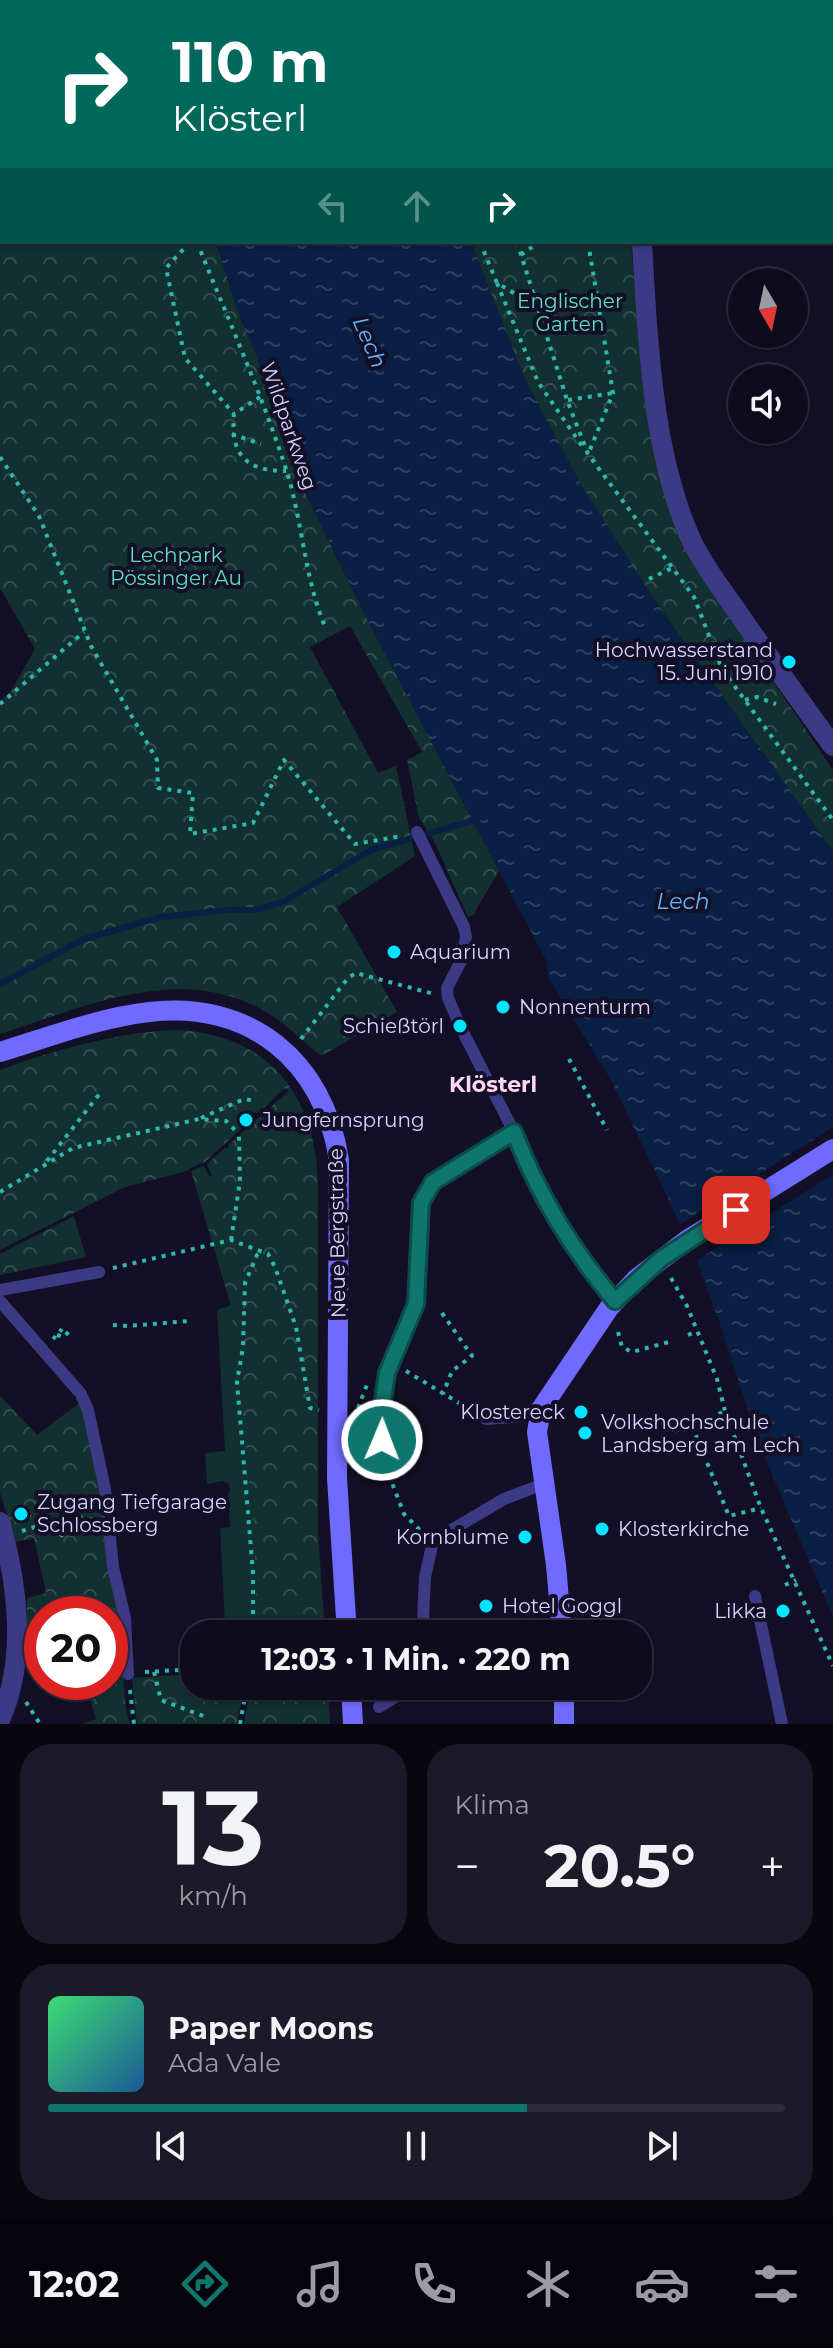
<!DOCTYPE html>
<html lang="de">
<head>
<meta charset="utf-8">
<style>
  body { margin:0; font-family:Montserrat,sans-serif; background:#1c1929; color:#f1f3f6; height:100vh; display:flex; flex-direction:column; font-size:30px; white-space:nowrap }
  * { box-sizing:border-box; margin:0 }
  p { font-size:26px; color:#9b9ba3 }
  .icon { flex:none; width:44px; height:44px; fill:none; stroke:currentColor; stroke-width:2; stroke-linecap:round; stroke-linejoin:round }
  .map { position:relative; height:1724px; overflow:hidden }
  .details { display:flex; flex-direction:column; gap:20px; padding:20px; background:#08060f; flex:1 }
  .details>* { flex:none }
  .banner { position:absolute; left:0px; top:0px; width:834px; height:244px; box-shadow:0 2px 6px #0004,0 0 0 2px #2e2b3b; background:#00695c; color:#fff; overflow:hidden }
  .needle { width:52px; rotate:171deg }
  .tools { position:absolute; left:728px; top:268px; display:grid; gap:16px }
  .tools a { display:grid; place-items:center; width:80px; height:80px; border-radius:50%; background:#0e0b1c; box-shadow:0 2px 6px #0004,0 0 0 2px #2e2b3b; font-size:40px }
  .speed { position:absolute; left:24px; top:1596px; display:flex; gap:16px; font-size:40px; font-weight:700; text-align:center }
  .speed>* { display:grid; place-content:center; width:104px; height:104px; border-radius:50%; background:#0e0b1c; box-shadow:0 2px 6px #0004,0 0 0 2px #2e2b3b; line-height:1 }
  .speed .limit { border:12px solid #d22; background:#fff; color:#111 }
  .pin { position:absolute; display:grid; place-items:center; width:68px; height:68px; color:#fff; margin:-34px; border-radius:16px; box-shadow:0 4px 12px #0006 }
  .me { position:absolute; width:88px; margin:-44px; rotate:1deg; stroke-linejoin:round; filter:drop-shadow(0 0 6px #0008) }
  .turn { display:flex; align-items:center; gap:28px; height:168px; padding:0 40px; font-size:36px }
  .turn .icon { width:104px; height:104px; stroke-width:2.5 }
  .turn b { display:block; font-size:56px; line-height:68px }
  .lanes { display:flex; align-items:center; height:76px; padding:0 40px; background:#0003; justify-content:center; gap:40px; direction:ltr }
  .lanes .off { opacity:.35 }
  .big { font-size:60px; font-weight:700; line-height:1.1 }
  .details .card { flex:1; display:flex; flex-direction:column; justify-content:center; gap:12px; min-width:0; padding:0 28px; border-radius:32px; background:#1c1929 }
  .details .dial { align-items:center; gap:0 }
  .dial b { font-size:104px; line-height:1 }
  .song { display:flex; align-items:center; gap:24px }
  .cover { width:96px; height:96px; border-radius:12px; background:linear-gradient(135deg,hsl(140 70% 55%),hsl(210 70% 35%)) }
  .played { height:8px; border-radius:4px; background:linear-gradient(90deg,#0f766e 65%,#2e2b3b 65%) }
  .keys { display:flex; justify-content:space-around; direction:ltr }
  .heat { display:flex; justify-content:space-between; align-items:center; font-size:44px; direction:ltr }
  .details .tiles { flex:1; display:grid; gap:20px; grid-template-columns:1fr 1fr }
  .card:last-child { grid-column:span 2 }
  .trip { position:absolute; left:180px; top:1620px; width:472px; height:80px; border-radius:32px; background:#0e0b1c; box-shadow:0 2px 6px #0004,0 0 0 2px #2e2b3b; font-weight:700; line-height:80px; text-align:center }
  .tabs { display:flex; height:128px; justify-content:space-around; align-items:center; background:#06040b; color:#9b9ba3 }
  .tabs .icon { width:56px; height:56px }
  .tabs .on { color:#0f766e }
  .tabs b { font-size:36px; color:#f1f3f6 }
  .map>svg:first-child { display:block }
  .grass { fill:#12302f }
  .forest { fill:url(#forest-crowns) }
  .water { fill:url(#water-ripples) }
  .pier { fill:#130f26 }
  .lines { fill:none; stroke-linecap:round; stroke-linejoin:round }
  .stream { stroke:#0a1f44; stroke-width:6 }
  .path { stroke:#2fb8b0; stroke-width:4; stroke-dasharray:4 6; stroke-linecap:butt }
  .lane { stroke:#3d3a85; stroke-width:12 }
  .street { stroke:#3d3a85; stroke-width:20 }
  .secondary { stroke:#6f6bff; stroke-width:20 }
  .route-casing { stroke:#0a4d48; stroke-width:20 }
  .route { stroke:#0f766e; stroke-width:14 }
  .poi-dot { fill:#00e5ff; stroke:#130f26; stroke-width:3 }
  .labels { text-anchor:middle; stroke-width:8; stroke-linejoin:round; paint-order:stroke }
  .park-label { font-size:20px; fill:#5fe0c0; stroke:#130f26 }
  .street-label { font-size:20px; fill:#d9d4ff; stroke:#130f26 }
  .poi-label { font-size:20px; fill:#d9d4ff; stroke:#130f26; text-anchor:start }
  .water-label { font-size:22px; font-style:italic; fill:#62b6ff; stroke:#130f26 }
  .neighbourhood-label { font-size:22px; font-weight:bold; fill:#ffd6f0; stroke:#130f26 }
</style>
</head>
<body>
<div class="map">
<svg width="833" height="1724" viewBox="0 0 833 1724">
  <defs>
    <pattern id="forest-crowns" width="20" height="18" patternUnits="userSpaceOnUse" patternTransform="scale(2)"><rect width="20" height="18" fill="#12302f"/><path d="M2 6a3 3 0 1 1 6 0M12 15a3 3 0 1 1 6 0" fill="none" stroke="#344d4e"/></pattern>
    <pattern id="water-ripples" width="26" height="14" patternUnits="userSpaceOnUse" patternTransform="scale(2)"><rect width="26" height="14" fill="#0a1f44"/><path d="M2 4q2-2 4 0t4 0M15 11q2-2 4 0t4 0" fill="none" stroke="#2d3f60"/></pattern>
  </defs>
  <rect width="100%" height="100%" fill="#130f26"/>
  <g class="grass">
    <path d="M 731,669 C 759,687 763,695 762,727 L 749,735 L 711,680 Z"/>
    <path d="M 231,1305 C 244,1414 259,1524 256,1634 L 229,1634 L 229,1625 L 225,1625 L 220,1528 L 230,1527 L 228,1495 L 230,1489 L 228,1483 L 222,1481 L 207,1484 L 205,1453 L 225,1451 L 217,1310 Z"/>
  </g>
  <g class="forest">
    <path d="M 0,0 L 163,0 L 163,2 L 2,2 L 2,242 L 216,242 L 238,312 L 257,357 L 296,474 L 369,623 L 499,871 L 473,915 L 468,917 L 434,841 L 419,818 L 407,760 L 422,752 L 350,626 L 310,647 L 378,773 L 396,766 L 415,856 L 337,907 L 397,1012 L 321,1056 C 302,1040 285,1023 263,1010 C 178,963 84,1007 0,1034 L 0,701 L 11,691 L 35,649 L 0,588 Z"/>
    <path d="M 471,242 L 631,242 L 641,371 L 648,422 L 658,466 L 696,567 L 833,770 L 833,851 L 749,735 L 762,727 C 763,695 759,687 731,669 L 711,680 C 643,584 573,486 525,379 C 505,334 489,287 471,242 Z"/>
    <path d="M 176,1030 C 267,1034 315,1093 318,1182 L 318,1532 L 325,1634 L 256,1634 L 256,1573 L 252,1512 L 231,1306 L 191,1171 L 204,1166 L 209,1176 L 212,1176 L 207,1164 L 225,1148 L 229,1148 L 228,1145 L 289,1091 L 285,1088 L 258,1113 L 246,1111 L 241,1118 L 244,1126 L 205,1162 L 190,1168 L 190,1170 L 125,1187 L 0,1250 L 0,1070 C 55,1050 117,1032 176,1030 Z"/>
    <polygon points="74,1216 86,1257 0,1275 0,1254"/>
    <path d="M 0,1396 L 37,1435 L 82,1401 C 99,1472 116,1546 122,1619 C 125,1653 120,1691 130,1724 L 82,1724 L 96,1719 L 85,1682 L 110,1682 L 110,1614 L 42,1614 L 42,1663 L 26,1664 L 27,1598 L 46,1593 L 34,1538 L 16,1542 L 0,1493 Z"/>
    <polygon points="194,1674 194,1686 244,1686 237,1724 137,1724 132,1678"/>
    <polygon points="250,1686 328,1686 330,1724 244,1724"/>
  </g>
  <polygon class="water" points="216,242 471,242 525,379 582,486 656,602 833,851 833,1617 761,1449 719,1321 693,1250 611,1080 548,977 547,962 369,623 296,473 257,357 238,312"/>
  <polygon class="pier" points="833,1127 833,1174 697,1260 679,1225"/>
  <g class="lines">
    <polyline class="stream" points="0,984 84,939 161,917 227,910 255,910 283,902 371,850 478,819"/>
    <g class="path">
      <polyline points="151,0 151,2"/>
      <polyline points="417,0 417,2"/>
      <polyline points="458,0 458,2"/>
      <polyline points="516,0 516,2"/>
      <polyline points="563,0 564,2"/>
      <polyline points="190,242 166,268 185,358 234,414"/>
      <path d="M 197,242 C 227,317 261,392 286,469 C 303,522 304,578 326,629"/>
      <polyline points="480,242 497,283 536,306"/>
      <polyline points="517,242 567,400 588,454 694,597 722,669 833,820"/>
      <polyline points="588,242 613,393 589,452"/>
      <polyline points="521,255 539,242"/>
      <polyline points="497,283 538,382 582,446"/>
      <path d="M 260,397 L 234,414 C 230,455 246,471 286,471"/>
      <polyline points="568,400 613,393"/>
      <polyline points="232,434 261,444"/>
      <polyline points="0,457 39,516 91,646 157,760 158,788 193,793 190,834 253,823 284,760 355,844 402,836"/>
      <polyline points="649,579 672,568"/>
      <polyline points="745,700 757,697 776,704"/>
      <polyline points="0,704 84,632"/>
      <polyline points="301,1039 348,978 356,973 434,994"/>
      <polyline points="569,1059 607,1130"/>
      <polyline points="201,1118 244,1099 256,1101"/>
      <polyline points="47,1161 101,1092"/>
      <polyline points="0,1192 73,1148 199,1119 226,1121 237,1132"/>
      <polyline points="231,1240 240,1181 239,1135"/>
      <polyline points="113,1268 231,1240 268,1254 275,1267 296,1327 310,1408 319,1410"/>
      <polyline points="671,1278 687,1306 717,1379 725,1411 761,1508 833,1666"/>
      <polyline points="442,1313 472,1356 452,1371 443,1394"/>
      <polyline points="113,1325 128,1326 189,1321"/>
      <polyline points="618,1332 622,1347 632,1352 669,1342"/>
      <polyline points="57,1335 64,1337 70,1330"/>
      <polyline points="688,1335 697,1331"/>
      <polyline points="53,1339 62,1329"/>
      <polyline points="406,1371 474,1412"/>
      <polyline points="358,1408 368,1382"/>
      <polyline points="672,1419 678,1433 725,1411"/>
      <polyline points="692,1426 729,1516 761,1508"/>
      <polyline points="389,1475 404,1514 422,1532"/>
      <polyline points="18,1517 26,1519 31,1513"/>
      <polyline points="22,1531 38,1526 67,1537 67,1503 92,1529"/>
      <polyline points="785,1585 796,1580"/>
      <polyline points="580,1628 593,1627"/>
      <polyline points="253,1634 253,1573 237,1382 243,1347 245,1283 257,1255 262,1251"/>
      <polyline points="145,1672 194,1669"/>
      <polyline points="154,1672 161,1700 206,1717"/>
      <polyline points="32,1678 42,1676"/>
      <polyline points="49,1682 50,1688 56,1687"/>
      <polyline points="440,1686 468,1687"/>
      <polyline points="130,1690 134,1724"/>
      <polyline points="26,1702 40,1724"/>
      <polyline points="240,1724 247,1686"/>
    </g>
    <g class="lane">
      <polyline points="417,832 464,927 466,937 462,959 447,988 448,998 457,1019"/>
      <polyline points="462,1030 514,1132 546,1205 593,1275 615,1301"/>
      <polyline points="0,1290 99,1272"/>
      <polyline points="0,1301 81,1394 88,1410 105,1489 113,1567 125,1618 128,1674"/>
      <polyline points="486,1419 538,1415"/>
      <path d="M 385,1462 L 381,1414 L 387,1373 L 416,1304 L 419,1216 C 421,1202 427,1187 437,1179 L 514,1132"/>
      <polyline points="755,1596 782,1724"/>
      <polyline points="423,1620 425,1577 433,1541 504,1499 546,1483"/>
      <polyline points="379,1707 413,1686"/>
    </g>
    <g class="street">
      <polyline points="626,0 626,2"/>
      <polyline points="828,0 830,2"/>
      <path d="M 642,242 C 647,335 652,449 689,535 C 702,564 723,591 741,617 C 771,660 801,703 833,746"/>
      <path d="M 0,1522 C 18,1584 27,1660 0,1720"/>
    </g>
    <g class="secondary">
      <path d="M 0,1052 C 49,1037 98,1018 149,1012 C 250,1000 324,1061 339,1160 L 337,1478 L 347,1634"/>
      <polyline points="562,1634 556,1565 537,1432 541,1409 609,1308 636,1279 687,1240 833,1149"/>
      <polyline points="351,1686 353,1724"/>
      <polyline points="564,1724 564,1686"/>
    </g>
  </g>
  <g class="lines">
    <g class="route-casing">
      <path id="route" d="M 382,1440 L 381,1414 L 387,1373 L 416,1304 L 421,1203 L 433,1182 L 514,1132 C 539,1196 571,1248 615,1301 L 661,1259 L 736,1210"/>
    </g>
    <use href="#route" class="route"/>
  </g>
  <g class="poi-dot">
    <circle cx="789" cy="662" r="8"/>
    <circle cx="394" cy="952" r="8"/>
    <circle cx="503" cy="1007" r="8"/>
    <circle cx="460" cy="1026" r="8"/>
    <circle cx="246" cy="1120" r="8"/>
    <circle cx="581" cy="1412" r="8"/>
    <circle cx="585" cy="1433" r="8"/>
    <circle cx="21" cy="1514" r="8"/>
    <circle cx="602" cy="1529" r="8"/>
    <circle cx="525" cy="1537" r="8"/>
    <circle cx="486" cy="1606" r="8"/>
    <circle cx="783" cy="1611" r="8"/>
  </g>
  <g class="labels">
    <g class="park-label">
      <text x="570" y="308">Englischer<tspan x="570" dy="23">Garten</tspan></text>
      <text x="176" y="562">Lechpark<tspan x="176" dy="23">Pössinger Au</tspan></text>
    </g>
    <g class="street-label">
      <text transform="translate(289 426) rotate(71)" y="7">Wildparkweg</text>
      <text transform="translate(337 1233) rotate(-91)" y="7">Neue Bergstraße</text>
    </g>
    <g class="poi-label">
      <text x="773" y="657" text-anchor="end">Hochwasserstand<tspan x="773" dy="23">15. Juni 1910</tspan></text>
      <text x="410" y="959">Aquarium</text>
      <text x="519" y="1014">Nonnenturm</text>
      <text x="444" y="1033" text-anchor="end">Schießtörl</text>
      <text x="262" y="1127">Jungfernsprung</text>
      <text x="565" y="1419" text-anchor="end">Klostereck</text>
      <text x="601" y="1429">Volkshochschule<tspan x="601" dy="23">Landsberg am Lech</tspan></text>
      <text x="37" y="1509">Zugang Tiefgarage<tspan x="37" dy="23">Schlossberg</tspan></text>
      <text x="618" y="1536">Klosterkirche</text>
      <text x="509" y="1544" text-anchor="end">Kornblume</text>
      <text x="502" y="1613">Hotel Goggl</text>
      <text x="767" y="1618" text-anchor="end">Likka</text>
    </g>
    <g class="water-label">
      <text transform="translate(370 342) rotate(67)" y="8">Lech</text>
      <text x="683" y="909">Lech</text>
    </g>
    <g class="neighbourhood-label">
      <text x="493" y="1092">Klösterl</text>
    </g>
  </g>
</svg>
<div class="tools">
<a><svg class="needle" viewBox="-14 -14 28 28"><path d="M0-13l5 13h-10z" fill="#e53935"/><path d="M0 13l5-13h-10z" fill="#9b9ba3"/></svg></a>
<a><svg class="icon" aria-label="sound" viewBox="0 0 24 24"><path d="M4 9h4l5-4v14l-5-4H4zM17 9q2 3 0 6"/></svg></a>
</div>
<div class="speed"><div class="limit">20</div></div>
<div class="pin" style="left:736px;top:1210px;background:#d93025"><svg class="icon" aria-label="arrive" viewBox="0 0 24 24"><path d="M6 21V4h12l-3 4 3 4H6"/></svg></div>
<svg class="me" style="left:382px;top:1440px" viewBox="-20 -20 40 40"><circle r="17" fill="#0f766e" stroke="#fff" stroke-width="3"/><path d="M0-11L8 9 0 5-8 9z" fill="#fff"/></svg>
<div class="trip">12:03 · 1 Min. · 220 m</div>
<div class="banner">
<div class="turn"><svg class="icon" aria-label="right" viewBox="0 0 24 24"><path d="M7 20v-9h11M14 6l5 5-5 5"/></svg><div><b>110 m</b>Klösterl</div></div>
<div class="lanes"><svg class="icon off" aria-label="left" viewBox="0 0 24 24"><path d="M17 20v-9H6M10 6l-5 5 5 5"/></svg><svg class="icon off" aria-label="ahead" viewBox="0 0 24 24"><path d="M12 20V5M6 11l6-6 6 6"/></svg><svg class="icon" aria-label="right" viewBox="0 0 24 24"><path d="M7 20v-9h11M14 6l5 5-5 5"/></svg></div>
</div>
</div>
<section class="details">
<div class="tiles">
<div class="card dial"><b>13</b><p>km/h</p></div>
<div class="card"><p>Klima</p>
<div class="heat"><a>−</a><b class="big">20.5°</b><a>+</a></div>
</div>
<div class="card">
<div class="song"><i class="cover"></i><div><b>Paper Moons</b><p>Ada Vale</p></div></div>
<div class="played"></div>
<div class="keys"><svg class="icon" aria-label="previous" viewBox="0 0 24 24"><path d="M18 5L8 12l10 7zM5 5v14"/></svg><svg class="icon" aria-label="pause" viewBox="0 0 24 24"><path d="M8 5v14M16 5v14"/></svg><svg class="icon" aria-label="next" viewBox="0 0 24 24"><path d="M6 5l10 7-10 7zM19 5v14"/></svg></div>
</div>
</div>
</section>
<nav class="tabs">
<b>12:02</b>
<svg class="icon on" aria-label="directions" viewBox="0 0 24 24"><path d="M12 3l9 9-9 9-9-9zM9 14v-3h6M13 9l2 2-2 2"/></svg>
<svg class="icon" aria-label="music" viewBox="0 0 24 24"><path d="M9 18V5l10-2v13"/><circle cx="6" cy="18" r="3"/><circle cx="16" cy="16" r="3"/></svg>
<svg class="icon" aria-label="phone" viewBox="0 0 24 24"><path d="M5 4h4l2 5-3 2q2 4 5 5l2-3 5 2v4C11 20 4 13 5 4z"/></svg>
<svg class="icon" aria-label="climate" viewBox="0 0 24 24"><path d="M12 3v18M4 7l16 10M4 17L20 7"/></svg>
<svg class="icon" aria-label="car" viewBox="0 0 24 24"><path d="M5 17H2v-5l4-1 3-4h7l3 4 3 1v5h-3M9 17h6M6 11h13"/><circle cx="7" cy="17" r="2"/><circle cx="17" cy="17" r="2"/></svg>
<svg class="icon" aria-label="filters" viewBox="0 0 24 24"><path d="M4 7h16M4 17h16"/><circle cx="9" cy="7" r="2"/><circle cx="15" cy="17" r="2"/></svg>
</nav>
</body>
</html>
